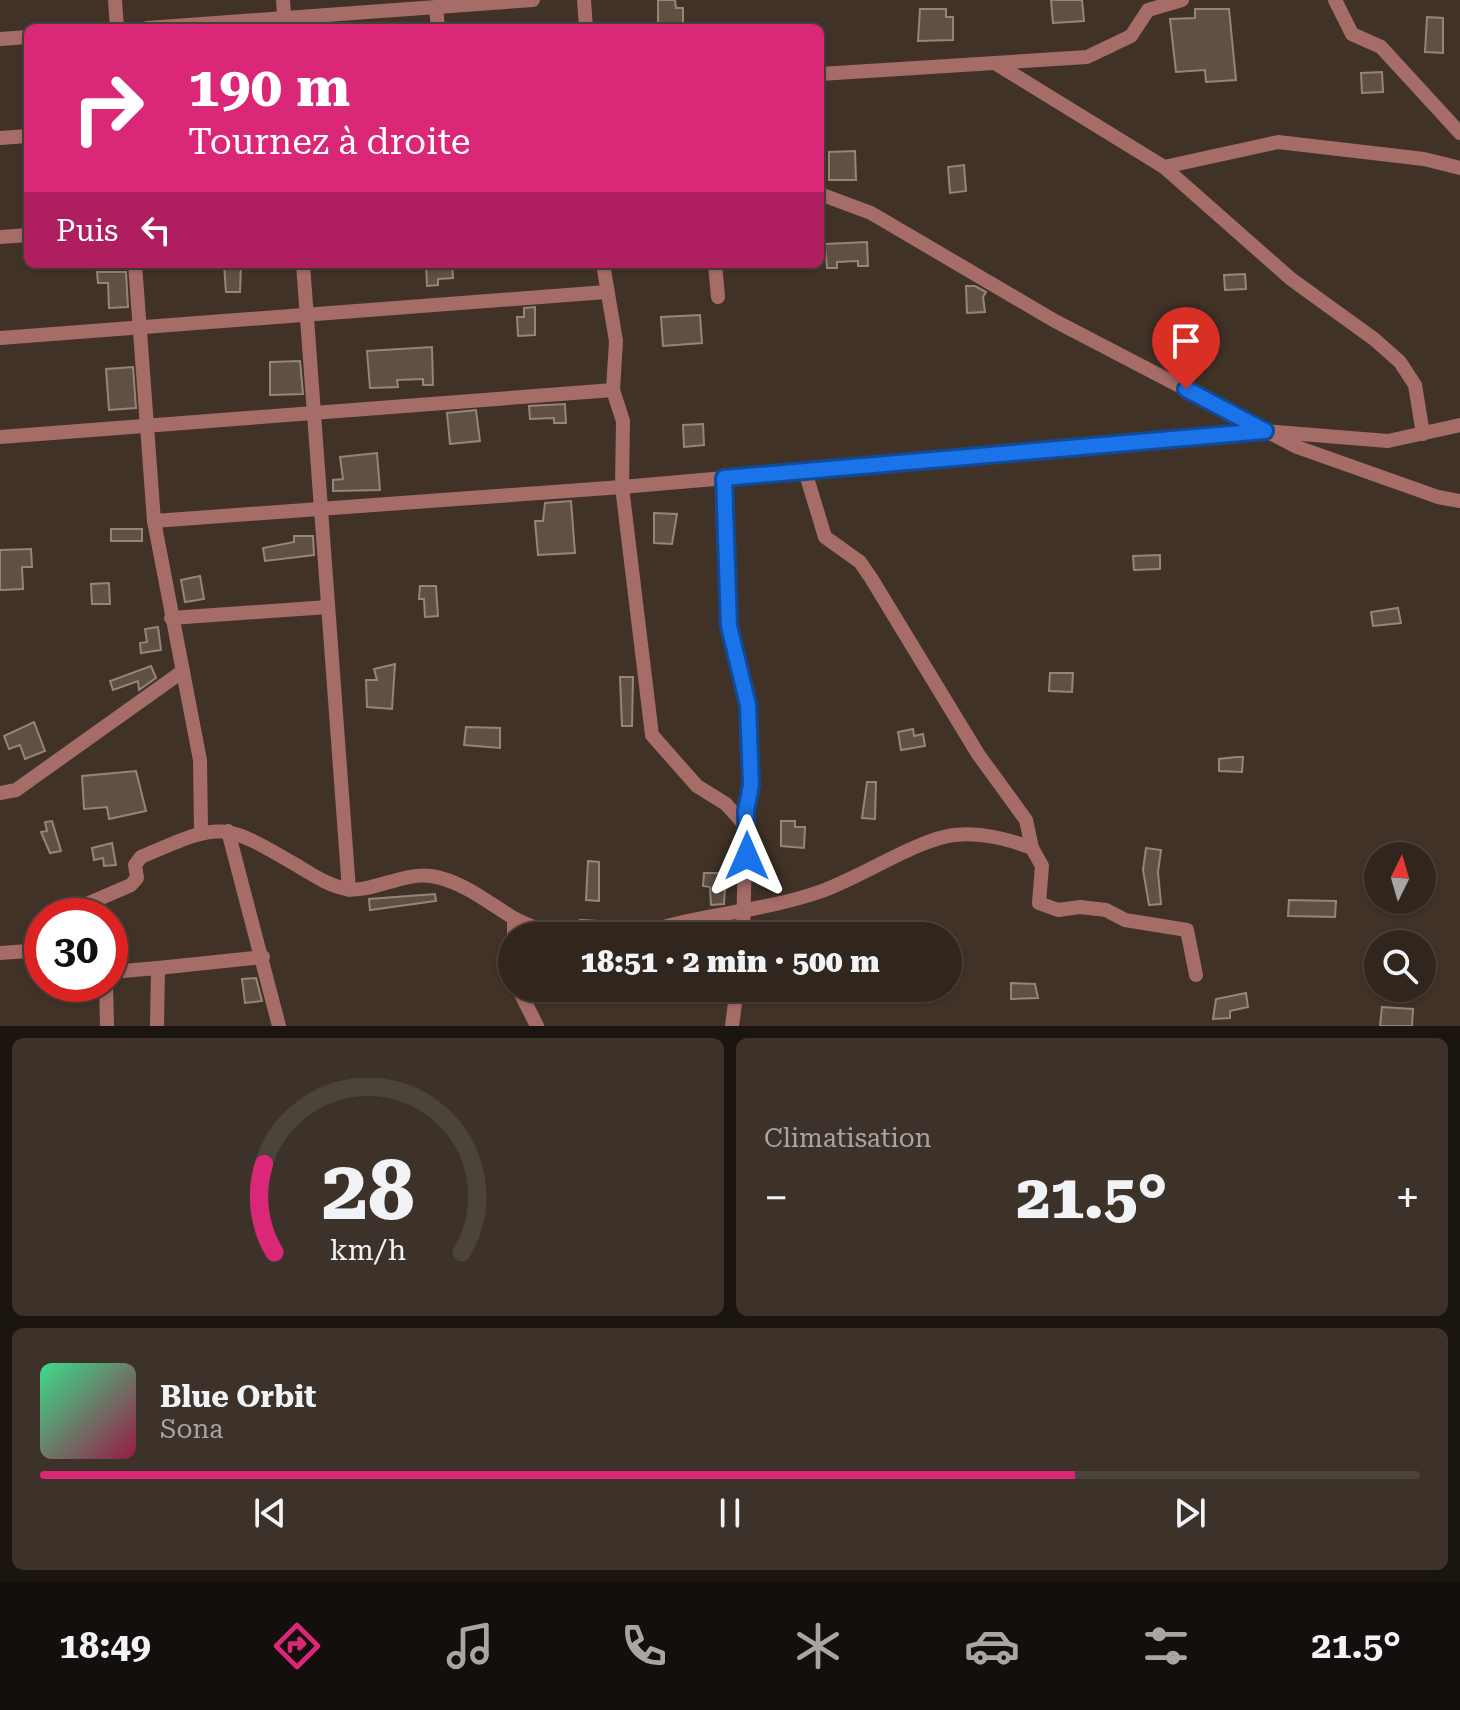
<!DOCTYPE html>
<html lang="fr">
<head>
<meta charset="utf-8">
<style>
  body { margin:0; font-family:"Roboto Serif",serif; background:#3d322a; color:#f1f3f6; height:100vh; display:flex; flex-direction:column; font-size:30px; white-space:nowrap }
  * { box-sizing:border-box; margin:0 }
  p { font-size:26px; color:#a8a5a4 }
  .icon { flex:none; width:44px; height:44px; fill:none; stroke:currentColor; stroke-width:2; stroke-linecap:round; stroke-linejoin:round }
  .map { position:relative; height:1026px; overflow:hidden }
  .panel { display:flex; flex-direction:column; gap:12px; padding:12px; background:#1b1510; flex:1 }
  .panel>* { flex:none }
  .top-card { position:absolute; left:24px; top:24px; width:800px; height:244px; border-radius:12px; box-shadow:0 2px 6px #0004,0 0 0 2px #4c433b; background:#db2777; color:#fff; overflow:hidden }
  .needle { width:52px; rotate:5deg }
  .controls { position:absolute; left:1364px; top:842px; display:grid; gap:16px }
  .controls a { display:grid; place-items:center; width:72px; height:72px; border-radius:50%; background:#31261d; box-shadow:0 2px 6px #0004,0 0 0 2px #4c433b; font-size:40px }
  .speed { position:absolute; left:24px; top:898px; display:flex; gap:16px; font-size:40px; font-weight:700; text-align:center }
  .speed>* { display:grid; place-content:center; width:104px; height:104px; border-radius:50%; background:#31261d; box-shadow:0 2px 6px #0004,0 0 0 2px #4c433b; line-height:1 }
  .speed .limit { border:12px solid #d22; background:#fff; color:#111 }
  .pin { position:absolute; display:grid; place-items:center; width:68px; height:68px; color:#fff; margin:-82px -34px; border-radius:50% 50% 50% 0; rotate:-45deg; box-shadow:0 0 8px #0007 }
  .pin .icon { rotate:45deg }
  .me { position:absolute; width:88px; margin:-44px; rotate:0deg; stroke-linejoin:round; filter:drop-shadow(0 0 6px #0008) }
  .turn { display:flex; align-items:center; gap:28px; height:168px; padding:0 32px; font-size:36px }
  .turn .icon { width:104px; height:104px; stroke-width:2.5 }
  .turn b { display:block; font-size:56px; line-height:68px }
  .then { display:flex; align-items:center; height:76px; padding:0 32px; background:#0003; gap:16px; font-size:30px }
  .big { font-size:60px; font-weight:800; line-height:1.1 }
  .panel .widget { flex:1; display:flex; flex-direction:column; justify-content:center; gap:12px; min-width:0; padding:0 28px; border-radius:12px; background:#3d322a }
  .panel .dial { align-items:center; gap:0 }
  .dial svg { height:208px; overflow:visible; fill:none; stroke:#4c433b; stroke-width:7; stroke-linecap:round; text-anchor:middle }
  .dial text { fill:#f1f3f6; stroke:none }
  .song { display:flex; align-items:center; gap:24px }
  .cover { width:96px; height:96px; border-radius:12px; background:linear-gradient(135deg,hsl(150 70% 55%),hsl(340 70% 35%)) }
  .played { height:8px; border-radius:4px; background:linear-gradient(90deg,#db2777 75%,#4c433b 75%) }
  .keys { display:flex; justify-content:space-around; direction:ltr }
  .heat { display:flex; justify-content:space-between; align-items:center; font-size:44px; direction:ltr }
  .panel .tiles { flex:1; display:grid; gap:12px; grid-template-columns:1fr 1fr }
  .widget:last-child { grid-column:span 2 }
  .trip { position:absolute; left:498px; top:922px; width:464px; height:80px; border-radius:40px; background:#31261d; box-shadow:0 2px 6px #0004,0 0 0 2px #4c433b; font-weight:800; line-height:80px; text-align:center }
  .menu { display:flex; height:128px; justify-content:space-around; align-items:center; background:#140f0c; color:#a8a5a4 }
  .menu .icon { width:56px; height:56px }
  .menu .active { color:#db2777 }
  .menu b { font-size:36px; color:#f1f3f6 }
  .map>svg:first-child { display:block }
  .building { fill:#605044; stroke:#968477; stroke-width:2 }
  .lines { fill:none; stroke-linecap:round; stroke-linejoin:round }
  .street { stroke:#a66c68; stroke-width:14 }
  .route-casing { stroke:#114b97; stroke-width:20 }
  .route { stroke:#1a73e8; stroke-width:14 }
</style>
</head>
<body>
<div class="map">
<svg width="1460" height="1026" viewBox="0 0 1460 1026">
  <rect width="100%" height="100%" fill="#413227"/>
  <g class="building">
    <polygon points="658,0 675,0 676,8 683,8 683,23 658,23"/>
    <polygon points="1051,0 1082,0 1084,21 1053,23"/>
    <polygon points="920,9 946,9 946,17 953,17 953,40 918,41"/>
    <polygon points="1195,9 1229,9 1236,80 1206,82 1205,70 1176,72 1170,19 1195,18"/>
    <polygon points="1427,17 1443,18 1443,53 1425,52"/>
    <polygon points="1382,72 1383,92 1362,93 1361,73"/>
    <polygon points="855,151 856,180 829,180 829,152"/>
    <polygon points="964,165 966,191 950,193 948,167"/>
    <polygon points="867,242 868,266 858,266 858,261 837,262 837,268 827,268 825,244"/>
    <polygon points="224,264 241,264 240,292 226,292"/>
    <polygon points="426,264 452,264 453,278 438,279 438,285 427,286"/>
    <polygon points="97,272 126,272 128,307 109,308 108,283 98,283"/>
    <polygon points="1245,274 1246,289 1225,290 1224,275"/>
    <polygon points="966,286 975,286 986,292 983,297 985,312 967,313"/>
    <polygon points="535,307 535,335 518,336 517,317 524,317 524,308"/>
    <polygon points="700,315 702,343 663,346 661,317"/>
    <polygon points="432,347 433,385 423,385 423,379 397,380 398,387 370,388 367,351"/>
    <polygon points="300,361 303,394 270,395 270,362"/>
    <polygon points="133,367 136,408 109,410 106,369"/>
    <polygon points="565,404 566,423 554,423 554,418 530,419 529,406"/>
    <polygon points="476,410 480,441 450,444 447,413"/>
    <polygon points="703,424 704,445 684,447 683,425"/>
    <polygon points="377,453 380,490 333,491 333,480 343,479 340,457"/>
    <polygon points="571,501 575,553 538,555 535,521 543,521 545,503"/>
    <polygon points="654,513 677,514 672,544 654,543"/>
    <rect x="111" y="529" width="31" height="12"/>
    <polygon points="294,536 313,536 314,555 265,561 263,548 294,542"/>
    <polygon points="31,549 32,567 22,567 23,589 0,590 0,550"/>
    <polygon points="1160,555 1160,569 1134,570 1133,556"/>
    <polygon points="200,576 204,599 185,602 181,580"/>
    <polygon points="109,583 110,604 92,604 91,584"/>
    <polygon points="420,586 436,586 438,616 425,617 424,599 419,599"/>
    <polygon points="1398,608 1401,623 1373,626 1371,612"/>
    <polygon points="158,627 161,650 141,653 140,643 147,642 145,629"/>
    <polygon points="395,664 392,709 367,707 366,680 377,680 374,669"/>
    <polygon points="151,666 156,678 139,690 138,681 113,690 110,681"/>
    <polygon points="1050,673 1073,673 1072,692 1049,691"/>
    <polygon points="620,677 633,677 632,726 622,726"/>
    <polygon points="34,722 45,751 25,759 20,745 9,749 4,736"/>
    <polygon points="466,727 500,728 500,748 464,745"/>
    <polygon points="913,729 914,736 923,734 925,746 901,750 898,732"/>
    <polygon points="1236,757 1243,757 1242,772 1219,771 1219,759"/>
    <polygon points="136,771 146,811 109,819 107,807 84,809 82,776"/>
    <polygon points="867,782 876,782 875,819 862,818"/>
    <polygon points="52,821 61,851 50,853 41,832 47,831 45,822"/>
    <polygon points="781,821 795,821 795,827 805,827 804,848 781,846"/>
    <polygon points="112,843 116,865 104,866 103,858 94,860 92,848"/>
    <polygon points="1146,848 1161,850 1158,872 1161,904 1149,905 1143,870"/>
    <polygon points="588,861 599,862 599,901 586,900"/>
    <polygon points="704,873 726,873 724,904 711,905 710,887 703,886"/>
    <polygon points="435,894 436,901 370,910 369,899"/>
    <polygon points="1289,900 1336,901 1335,917 1288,916"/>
    <polygon points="580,920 619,922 619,936 578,932"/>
    <polygon points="256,978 262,1001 245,1003 242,979"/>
    <polygon points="1011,983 1035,984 1038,998 1011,999"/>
    <polygon points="1246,993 1248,1007 1230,1011 1230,1018 1213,1019 1216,999"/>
    <polygon points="1382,1007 1413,1009 1412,1026 1380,1026"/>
  </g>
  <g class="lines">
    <g class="street">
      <polyline points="115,0 117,28"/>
      <polyline points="283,0 285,28"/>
      <polyline points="584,0 586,28"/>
      <polyline points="1335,0 1352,34 1381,47 1460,133"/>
      <polyline points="436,7 438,28"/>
      <polyline points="147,28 533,0"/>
      <polyline points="0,39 28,37"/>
      <polyline points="998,65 1164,167 1278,142 1424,159 1460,168"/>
      <polyline points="820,74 1087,57 1131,36 1148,10 1182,0"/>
      <polyline points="0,138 28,136"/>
      <polyline points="1164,167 1291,279 1374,339 1400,362 1415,385 1423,434"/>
      <polyline points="820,194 871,213 1055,321 1297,447 1438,497 1460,501"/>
      <polyline points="0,237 28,235"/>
      <polyline points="135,264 154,521 200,760 201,831"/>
      <polyline points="303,264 349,890"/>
      <polyline points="603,264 616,341 613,390 623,421 622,487 652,735 697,786 726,804 748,829"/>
      <polyline points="715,264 718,297"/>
      <polyline points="0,338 606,292"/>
      <polyline points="0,437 613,390"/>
      <polyline points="805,471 825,537 860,562 871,578 978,754 1026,820 1032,848"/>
      <polyline points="724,478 729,626 748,705 751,785 746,811 743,936"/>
      <polyline points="154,521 622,487 1265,431 1388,441 1460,425"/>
      <polyline points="171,618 328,607"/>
      <polyline points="0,793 16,790 183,671"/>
      <polyline points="228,831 279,1026"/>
      <path d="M 59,916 L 131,885 L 137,878 L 135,865 L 141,857 C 222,822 221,821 298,866 C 313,875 329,886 347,889 C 371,893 403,872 431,876 C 462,881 486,901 512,917 C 525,925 542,930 557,936"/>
      <polyline points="514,919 514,936"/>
      <path d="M 634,936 C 695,914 758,913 819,892 C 858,879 918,839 954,835 C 982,832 1007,839 1032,848 L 1042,866 L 1039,903 L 1058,910 L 1080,907 L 1106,910 L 1125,920 L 1187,930 L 1196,975"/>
      <polyline points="0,953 42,950"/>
      <polyline points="158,968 263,957"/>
      <polyline points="110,972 158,968 157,1026"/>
      <polyline points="106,984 107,1026"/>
      <polyline points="518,988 537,1026"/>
      <polyline points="732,1026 737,988"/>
    </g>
  </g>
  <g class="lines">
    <g class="route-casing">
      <polyline id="route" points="747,856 746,811 751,785 748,705 729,626 724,478 1265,431 1186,389"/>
    </g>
    <use href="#route" class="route"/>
  </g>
</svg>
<div class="controls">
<a><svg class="needle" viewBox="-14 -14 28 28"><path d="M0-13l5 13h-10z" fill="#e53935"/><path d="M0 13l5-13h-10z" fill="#a8a5a4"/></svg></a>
<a><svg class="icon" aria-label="search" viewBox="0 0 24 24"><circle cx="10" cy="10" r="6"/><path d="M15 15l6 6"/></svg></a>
</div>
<div class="speed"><div class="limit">30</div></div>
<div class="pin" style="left:1186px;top:389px;background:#d93025"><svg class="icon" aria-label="arrive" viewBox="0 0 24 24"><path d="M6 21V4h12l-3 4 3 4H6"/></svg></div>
<svg class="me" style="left:747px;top:856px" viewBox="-20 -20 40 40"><path d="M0-17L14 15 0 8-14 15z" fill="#1a73e8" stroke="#fff" stroke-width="4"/></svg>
<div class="trip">18:51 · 2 min · 500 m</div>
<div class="top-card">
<div class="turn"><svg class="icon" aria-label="right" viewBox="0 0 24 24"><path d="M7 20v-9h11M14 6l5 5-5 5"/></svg><div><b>190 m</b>Tournez à droite</div></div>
<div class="then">Puis<svg class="icon" aria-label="left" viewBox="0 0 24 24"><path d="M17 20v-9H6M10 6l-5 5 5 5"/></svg></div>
</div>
</div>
<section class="panel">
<div class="tiles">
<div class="widget dial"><svg viewBox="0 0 100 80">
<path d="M14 69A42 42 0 1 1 86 69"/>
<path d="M14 69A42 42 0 0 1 10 35" stroke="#db2777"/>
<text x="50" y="56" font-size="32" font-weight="700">28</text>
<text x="50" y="72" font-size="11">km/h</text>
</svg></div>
<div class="widget"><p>Climatisation</p>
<div class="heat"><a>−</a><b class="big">21.5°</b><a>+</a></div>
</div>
<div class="widget">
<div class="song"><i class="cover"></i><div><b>Blue Orbit</b><p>Sona</p></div></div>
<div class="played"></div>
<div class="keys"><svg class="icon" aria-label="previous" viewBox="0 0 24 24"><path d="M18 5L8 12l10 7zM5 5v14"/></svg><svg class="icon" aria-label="pause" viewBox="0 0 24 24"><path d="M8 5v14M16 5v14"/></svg><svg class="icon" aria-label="next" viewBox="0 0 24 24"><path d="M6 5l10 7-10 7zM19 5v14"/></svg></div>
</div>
</div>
</section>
<nav class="menu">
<b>18:49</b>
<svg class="icon active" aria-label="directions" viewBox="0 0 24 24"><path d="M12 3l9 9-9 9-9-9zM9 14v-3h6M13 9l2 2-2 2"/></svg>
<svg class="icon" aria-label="music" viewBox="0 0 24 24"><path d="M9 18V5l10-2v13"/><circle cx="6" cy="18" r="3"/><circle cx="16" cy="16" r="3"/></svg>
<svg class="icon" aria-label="phone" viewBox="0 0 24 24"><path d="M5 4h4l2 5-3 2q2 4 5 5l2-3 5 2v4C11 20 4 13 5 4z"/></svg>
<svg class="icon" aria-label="climate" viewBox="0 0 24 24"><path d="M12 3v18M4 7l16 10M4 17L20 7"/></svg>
<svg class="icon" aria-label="car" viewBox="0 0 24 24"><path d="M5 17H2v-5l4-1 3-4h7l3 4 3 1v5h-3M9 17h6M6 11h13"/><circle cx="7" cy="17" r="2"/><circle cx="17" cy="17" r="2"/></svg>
<svg class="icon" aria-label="filters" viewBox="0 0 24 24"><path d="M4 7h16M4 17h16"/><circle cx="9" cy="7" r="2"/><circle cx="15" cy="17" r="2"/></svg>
<b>21.5°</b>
</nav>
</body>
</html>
